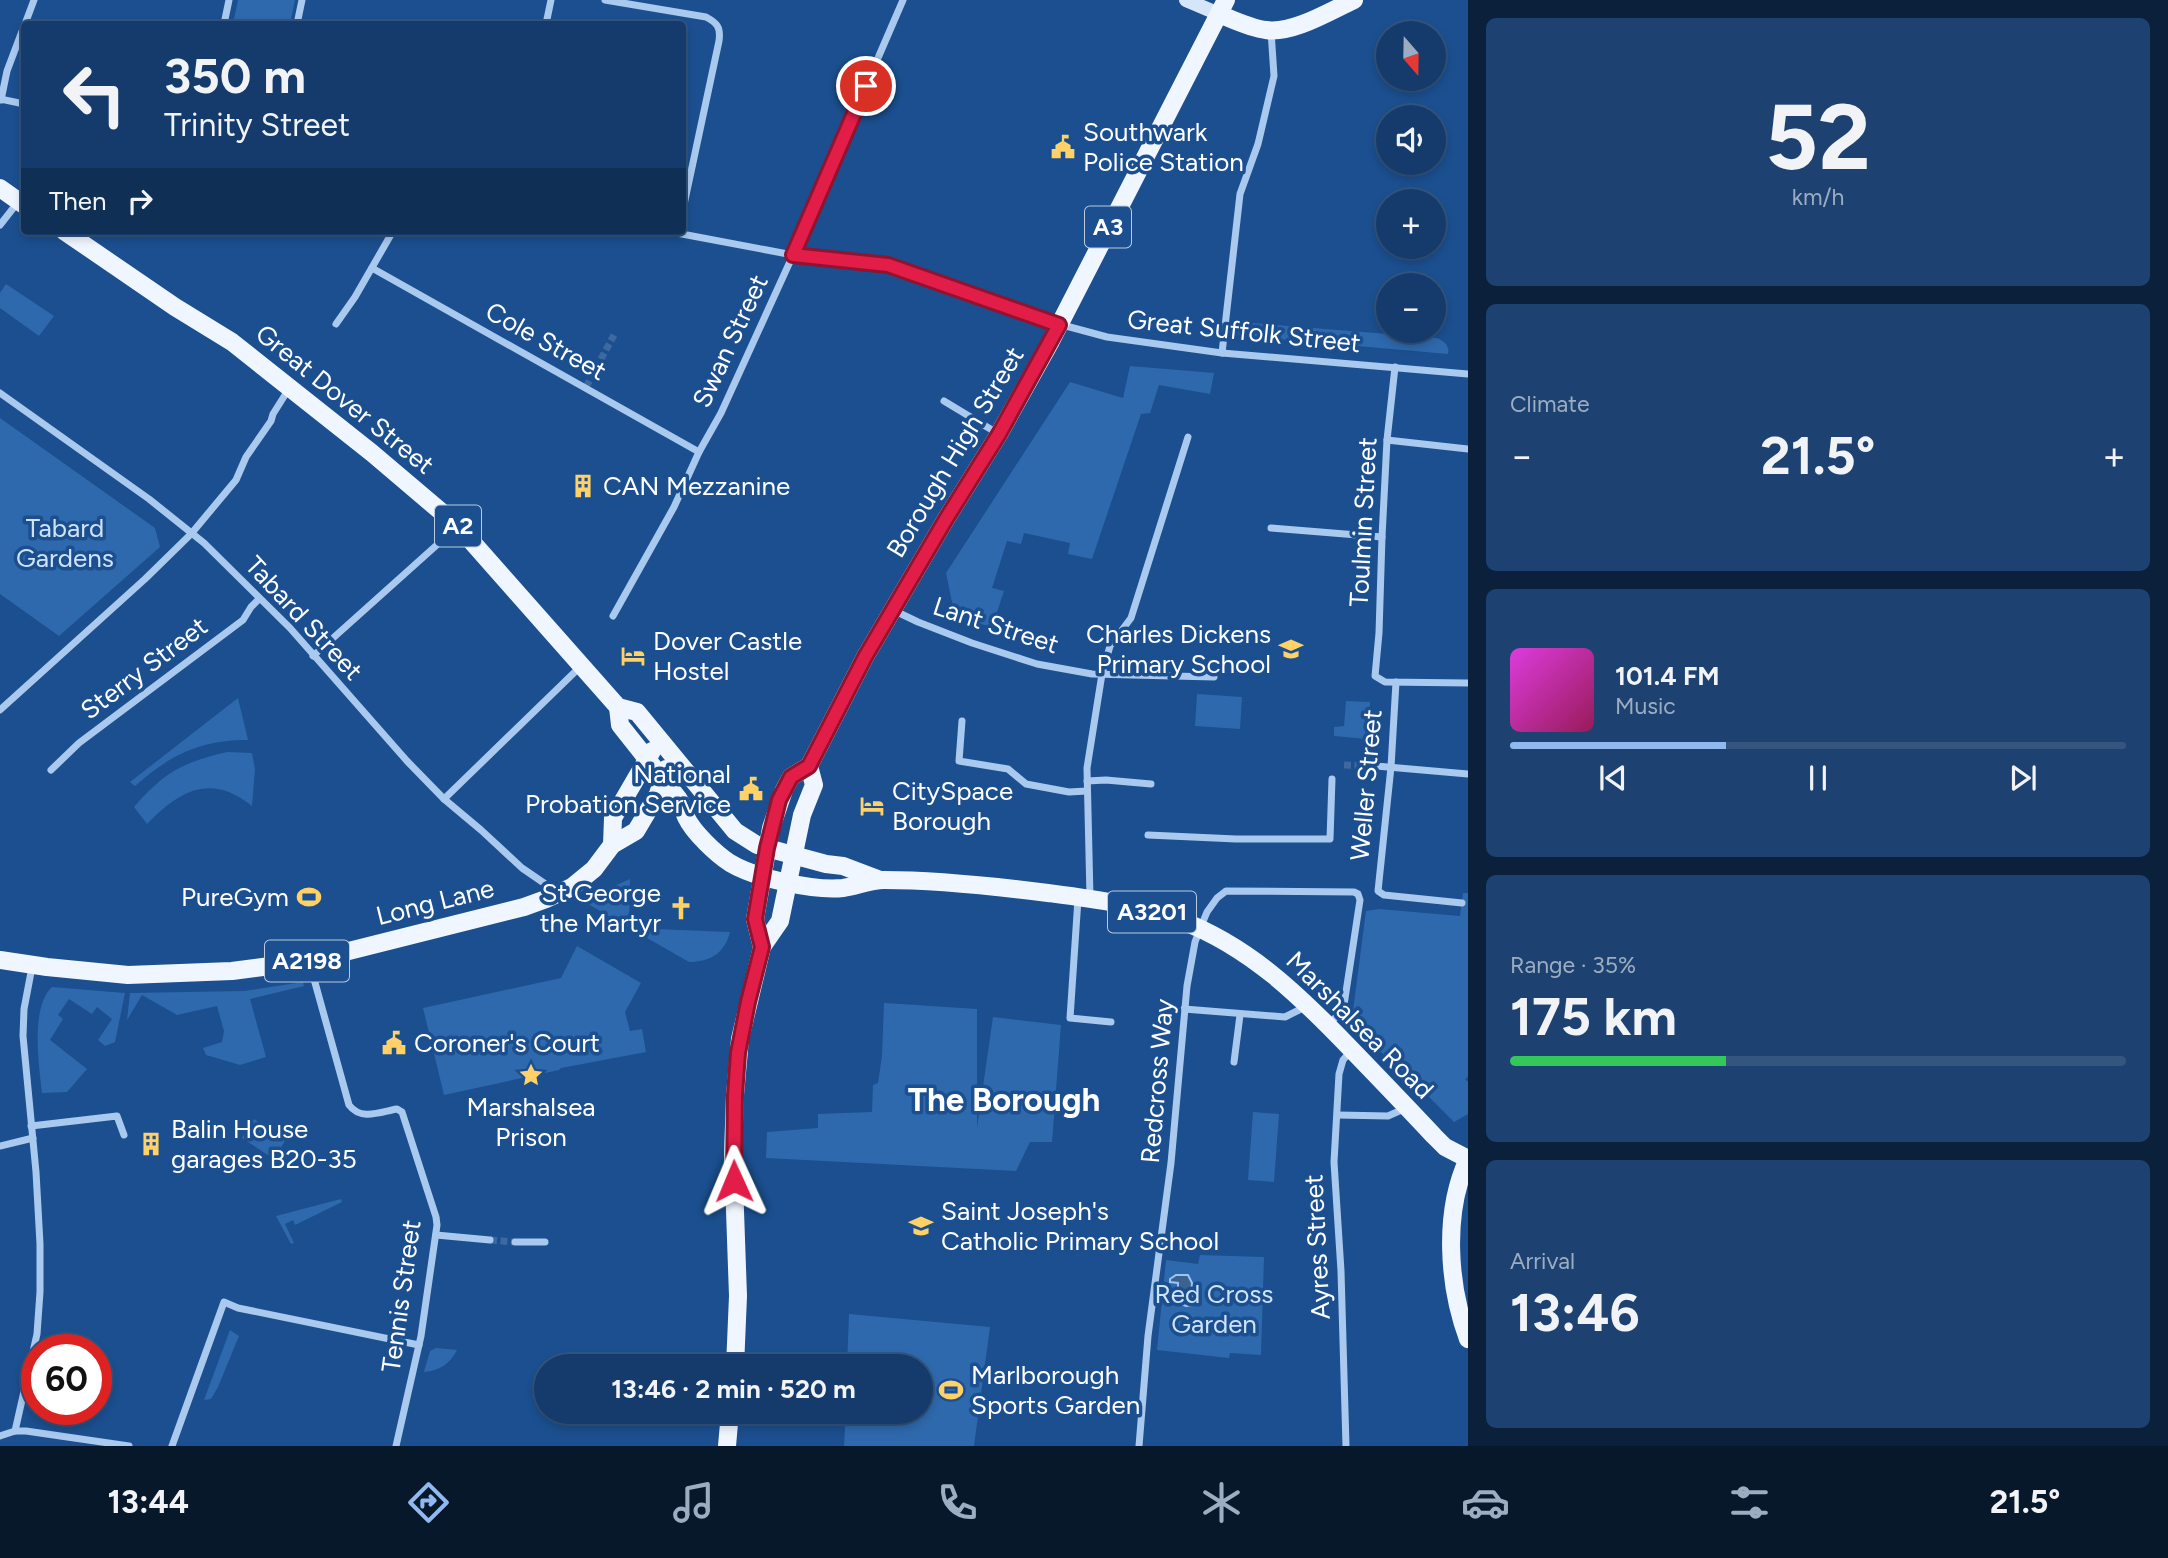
<!DOCTYPE html>
<html lang="en">
<head>
<meta charset="utf-8">
<style>
  body { margin:0; font-family:Figtree,sans-serif; background:#1d4271; color:#f1f3f6; height:100vh; display:flex; flex-direction:column; font-size:26px; white-space:nowrap }
  * { box-sizing:border-box; margin:0 }
  p { font-size:23px; color:#9dadc1 }
  .icon { flex:none; width:38px; height:38px; fill:none; stroke:currentColor; stroke-width:2; stroke-linecap:round; stroke-linejoin:round }
  .map { position:relative; flex:1; overflow:hidden }
  .panel { display:flex; flex-direction:column; gap:18px; padding:18px; background:#0b203b; width:700px }
  .panel>* { flex:none }
  .hud { position:absolute; left:21px; top:21px; width:665px; height:214px; border-radius:7px; box-shadow:0 4px 10px #0003,0 0 0 2px #33557e; background:#143b6b; color:#f1f3f6; overflow:hidden }
  .needle { width:46px; rotate:160deg }
  .controls { position:absolute; left:1376px; top:21px; display:grid; gap:14px }
  .controls a { display:grid; place-items:center; width:70px; height:70px; border-radius:50%; background:#143b6b; box-shadow:0 4px 10px #0003,0 0 0 2px #33557e; font-size:35px }
  .speed { position:absolute; left:21px; top:1334px; display:flex; gap:14px; font-size:35px; font-weight:700; text-align:center }
  .speed>* { display:grid; place-content:center; width:91px; height:91px; border-radius:50%; background:#143b6b; box-shadow:0 4px 10px #0003,0 0 0 2px #33557e; line-height:1 }
  .speed .limit { border:10px solid #d22; background:#fff; color:#111 }
  .pin { position:absolute; display:grid; place-items:center; width:60px; height:60px; color:#fff; margin:-30px; border:4px solid #fff; border-radius:50%; box-shadow:0 2px 7px #0007 }
  .me { position:absolute; width:77px; margin:-38px; rotate:359deg; stroke-linejoin:round; filter:drop-shadow(0 0 5px #0008) }
  .turn { display:flex; align-items:center; gap:24px; height:147px; padding:0 28px; font-size:32px }
  .turn .icon { width:91px; height:91px; stroke-width:2.5 }
  .turn b { display:block; font-size:49px; line-height:60px }
  .then { display:flex; align-items:center; height:66px; padding:0 28px; background:#0003; gap:14px; font-size:26px }
  .big { font-size:52px; font-weight:700; line-height:1.1 }
  .panel .card { flex:1; display:flex; flex-direction:column; justify-content:center; gap:10px; min-width:0; padding:0 24px; border-radius:10px; background:#1d4271 }
  .panel .dial { align-items:center; gap:0 }
  .dial b { font-size:91px; line-height:1 }
  .song { display:flex; align-items:center; gap:21px }
  .cover { width:84px; height:84px; border-radius:10px; background:linear-gradient(135deg,hsl(300 70% 55%),hsl(330 70% 35%)) }
  .played { height:7px; border-radius:4px; background:linear-gradient(90deg,#90b9f0 35%,#33557e 35%) }
  .keys { display:flex; justify-content:space-around; direction:ltr }
  .heat { display:flex; justify-content:space-between; align-items:center; font-size:38px; direction:ltr }
  .charge { height:10px; border-radius:5px; background:linear-gradient(90deg,#34c759 35%,#33557e 0) }
  .trip { position:absolute; left:534px; top:1354px; width:399px; height:70px; border-radius:35px; background:#143b6b; box-shadow:0 4px 10px #0003,0 0 0 2px #33557e; font-weight:700; line-height:70px; text-align:center }
  .tab-bar { display:flex; height:112px; justify-content:space-around; align-items:center; background:#08182b; color:#9dadc1 }
  .tab-bar .icon { width:49px; height:49px }
  .tab-bar .selected { color:#90b9f0 }
  .tab-bar b { font-size:32px; color:#f1f3f6 }
  main { display:flex; flex:1; min-height:0 }
  .map>svg:first-child { display:block }
  .green { fill:#2e69ad }
  .water { fill:#3c6290; stroke:#9cc4f0; stroke-width:2 }
  .lines { fill:none; stroke-linecap:round; stroke-linejoin:round }
  .street-tunnel { stroke:#3d69a0; stroke-width:7; stroke-dasharray:7 3.5; stroke-linecap:butt }
  .street { stroke:#a9c9ee; stroke-width:7 }
  .secondary { stroke:#d6e6fa; stroke-width:14 }
  .primary { stroke:#f0f6ff; stroke-width:18 }
  .route-casing { stroke:#92132f; stroke-width:18 }
  .route { stroke:#e11d48; stroke-width:12 }
  .labels { text-anchor:middle; stroke-width:7; stroke-linejoin:round; paint-order:stroke }
  .shield { fill:#1b4f8f; stroke:#bbcadd; stroke-width:2 }
  .shield-label { font-size:24px; font-weight:bold; fill:#fff }
  .poi-label { font-size:26px; fill:#fff; stroke:#1b4f8f; text-anchor:start }
  .street-label { font-size:26px; fill:#fff; stroke:#1b4f8f }
  .park-label { font-size:26px; fill:#cfe3fa; stroke:#1b4f8f }
  .district-label { font-size:33px; font-weight:bold; fill:#fff; stroke:#1b4f8f }
</style>
</head>
<body>
<main>
<div class="map">
<svg width="1468" height="1446" viewBox="0 0 1468 1446">
  <rect width="100%" height="100%" fill="#1b4f8f"/>
  <g class="green">
    <polygon points="238,0 295,0 290,24 233,24"/>
    <polygon points="6,284 54,316 39,336 0,308 0,293"/>
    <path d="M 1240,322 L 1437,338 C 1444,341 1450,346 1448,354 L 1233,335 L 1233,330 Z"/>
    <polygon points="1130,366 1214,373 1210,394 1159,385 1150,413 1141,414 1092,559 1068,554 1070,543 1024,533 1021,544 1007,541 992,588 1004,591 992,627 955,617 946,573 1070,382 1123,398"/>
    <polygon points="0,418 155,528 160,547 59,636 0,594"/>
    <polygon points="1197,694 1242,697 1240,729 1195,726"/>
    <path d="M 238,698 L 248,740 C 200,740 170,755 135,786 L 130,782 Z"/>
    <polygon points="1346,701 1370,702 1367,739 1334,736 1334,727 1344,726"/>
    <path d="M 227,752 L 252,753 L 255,769 L 252,806 C 211,773 180,790 147,824 L 134,807 C 165,772 181,763 227,752 Z"/>
    <path d="M 630,879 L 629,928 L 730,932 C 725,953 710,962 689,962 L 588,904 L 588,898 Z"/>
    <polygon points="1463,893 1468,893 1468,1077 1465,1079 1468,1082 1468,1114 1454,1122 1409,1077 1365,1038 1352,1018 1366,911 1379,909 1460,916"/>
    <polygon points="577,946 641,983 625,1012 630,1031 642,1029 646,1052 561,1068 559,1070 444,1095 423,1008 561,978"/>
    <polygon points="303,982 304,986 250,999 266,1057 240,1065 206,1055 203,1048 222,1042 224,1031 217,1006 177,1015 142,995 127,1020 130,993 244,991"/>
    <path d="M 52,987 L 125,993 L 115,1042 L 105,1046 L 98,1040 L 112,1019 L 97,1007 L 92,1014 L 69,999 L 58,1015 L 63,1019 L 50,1040 L 87,1069 L 67,1092 L 42,1093 C 39,1065 30,1008 52,987 Z"/>
    <polygon points="884,1003 977,1009 977,1128 993,1017 1061,1025 1052,1142 1030,1142 1016,1171 766,1158 767,1132 818,1128 818,1114 872,1112 873,1085 878,1083 882,1056"/>
    <polygon points="1253,1112 1279,1114 1274,1182 1248,1180"/>
    <polygon points="254,1119 286,1139 274,1159 242,1138"/>
    <polygon points="341,1199 342,1202 295,1225 293,1220 285,1224 294,1243 291,1244 276,1216"/>
    <polygon points="1200,1255 1264,1257 1261,1355 1230,1353 1229,1358 1157,1350 1166,1260 1198,1264"/>
    <polygon points="849,1314 990,1327 974,1446 844,1446 846,1412 920,1412 920,1367 847,1367"/>
    <polygon points="230,1330 239,1336 218,1387 211,1399 204,1400"/>
    <path d="M 436,1348 L 457,1350 C 450,1364 439,1371 424,1372 L 430,1351 Z"/>
  </g>
  <polygon class="water" points="1176,1275 1188,1275 1192,1283 1191,1294 1195,1298 1193,1305 1186,1306 1181,1304 1178,1295 1178,1283 1170,1282 1170,1279"/>
  <g class="lines">
    <g class="street-tunnel">
      <polyline points="586,387 614,335"/>
      <polyline points="1344,765 1376,766"/>
      <polyline points="490,1240 515,1242"/>
    </g>
    <g class="street">
      <path d="M 605,0 L 706,17 C 717,23 721,27 719,41 L 682,214"/>
      <polyline points="25,24 34,0"/>
      <polyline points="224,24 229,0"/>
      <polyline points="297,24 302,0"/>
      <polyline points="546,24 551,0"/>
      <polyline points="0,99 24,104"/>
      <polyline points="1,100 7,71 24,26"/>
      <polyline points="0,225 18,202"/>
      <polyline points="666,231 793,255 888,265 1029,316 1107,337 1222,353 1468,374"/>
      <polyline points="372,268 699,452"/>
      <polyline points="336,324 355,297 393,231"/>
      <polyline points="1222,353 1240,194 1258,144 1274,76 1271,31"/>
      <polyline points="1395,367 1387,440 1382,537 1379,633 1375,676 1385,682 1468,683"/>
      <polyline points="0,393 149,499 204,543 290,628 407,761 444,799 481,830 522,868 557,892"/>
      <polyline points="944,401 997,433"/>
      <polyline points="1387,440 1468,449"/>
      <polyline points="1271,528 1382,537"/>
      <polyline points="893,610 918,622 972,643 1037,664 1092,674 1214,677"/>
      <polyline points="613,616 674,507 699,452 721,413 793,255 903,0"/>
      <polyline points="313,656 458,526"/>
      <polyline points="1396,682 1391,767 1378,891 1384,895 1462,903"/>
      <polyline points="0,710 145,579 191,534 236,480 246,457 271,421 273,414 290,387"/>
      <polyline points="962,721 959,761 1008,769 1026,784 1069,792 1087,791"/>
      <polyline points="1376,766 1468,774"/>
      <polyline points="51,770 79,743 243,620 251,607 259,599"/>
      <polyline points="1087,781 1106,780 1151,784"/>
      <polyline points="444,799 581,666"/>
      <polyline points="1148,835 1236,839 1330,839 1332,779"/>
      <polyline points="1090,897 1087,768 1102,674 1110,646 1131,618 1188,437"/>
      <polyline points="1078,899 1070,1018 1111,1022"/>
      <path d="M 309,961 L 349,1105 C 361,1121 380,1112 397,1109 L 402,1112 L 436,1217 L 437,1225 L 421,1336 L 396,1446"/>
      <polyline points="1184,1009 1285,1017 1305,1007"/>
      <polyline points="1234,1062 1240,1015"/>
      <polyline points="1338,1115 1388,1116 1406,1108"/>
      <polyline points="31,1126 117,1116 124,1135"/>
      <polyline points="0,1146 33,1138"/>
      <polyline points="436,1235 490,1240"/>
      <polyline points="515,1242 545,1242"/>
      <polyline points="15,1431 37,1334 40,1292 40,1244 36,1172 23,1036 24,1009 32,967"/>
      <polyline points="0,1436 15,1431 26,1431 129,1446"/>
      <polyline points="172,1446 224,1302 238,1308 419,1345"/>
      <polyline points="1139,1446 1148,1336 1171,1163 1187,986 1195,942 1200,929 1207,912 1217,898 1226,891 1354,892 1358,894 1360,900 1344,1005 1343,1010 1329,1024"/>
      <polyline points="1346,1446 1341,1271 1334,1162 1339,1074 1343,1060 1350,1052"/>
    </g>
    <polyline class="secondary" points="1186,0 1219,14"/>
    <g class="primary">
      <path d="M 1219,14 C 1234,20 1250,28 1266,30 C 1293,34 1330,11 1354,0"/>
      <polyline points="0,188 24,205"/>
      <polyline points="64,231 175,307 232,342 372,453 458,526 618,707 637,712 735,831 757,845 767,848 826,864 843,866 880,880"/>
      <path d="M 618,707 L 620,725 L 678,798 C 682,804 683,810 686,817 C 693,832 716,854 730,863 C 755,878 813,891 843,888 C 857,886 870,880 884,880 C 939,880 993,886 1048,893 C 1093,899 1140,905 1182,921 C 1250,947 1301,997 1350,1048 C 1378,1077 1406,1106 1434,1136 L 1445,1147 L 1468,1159"/>
      <polyline points="612,845 613,818 652,751"/>
      <polyline points="762,947 755,919 771,828 784,790 791,777 809,766 865,657 946,519 999,434 1051,341 1226,0"/>
      <polyline points="0,960 47,967 128,975 232,971 309,961 524,907 546,899 572,887 594,869 612,845 636,831 658,794 666,769"/>
      <path d="M 1468,1159 C 1443,1212 1448,1285 1468,1339"/>
      <polyline points="735,1367 738,1296 733,1154 735,1095 740,1039 762,947 780,921 802,815 814,785 809,766"/>
      <polyline points="727,1446 730,1412"/>
    </g>
  </g>
  <g class="lines">
    <g class="route-casing">
      <polyline id="route" points="734,1181 735,1095 738,1053 748,1002 762,947 755,919 767,848 779,800 791,777 809,766 865,657 946,519 999,434 1059,325 888,265 793,255 866,86"/>
    </g>
    <use href="#route" class="route"/>
  </g>
  <defs>
    <g id="civic-bare" transform="scale(1.89)"><path d="M-.6-6.5H3V-4.5H.6V-3L4-1V1h2V6H-6V1h2V-1L-.6-3ZM-1.2 2.5V6h2.4V2.5Z" fill="#ffd166" stroke="#1b4f8f" stroke-width="2.5" paint-order="stroke"/></g>
    <g id="building-bare" transform="scale(1.89)"><path d="M-4-6H4V6H1V3H-1V6H-4ZM-2.5-4.3h1.7v1.8h-1.7ZM.8-4.3h1.7v1.8H.8ZM-2.5-1h1.7V.8h-1.7ZM.8-1h1.7V.8H.8Z" fill="#ffd166" stroke="#1b4f8f" stroke-width="2.5" paint-order="stroke"/></g>
    <g id="school-bare" transform="scale(1.89)"><path d="M0-5L7-2L0 1L-7-2ZM-4 1L0 2.5L4 1V4Q0 6-4 4Z" fill="#ffd166" stroke="#1b4f8f" stroke-width="2.5" paint-order="stroke"/></g>
    <g id="hotel-bare" transform="scale(1.89)"><path d="M-6-4.5h1.5V1H6V5H4.5V3h-9V5H-6ZM-4 0a1.8 1.8 0 1 1 3.6 0ZM.5 0V-2.5h3Q6-2.5 6 0Z" fill="#ffd166" stroke="#1b4f8f" stroke-width="2.5" paint-order="stroke"/></g>
    <g id="stadium-bare" transform="scale(1.89)"><path d="M0-5a6.5 5 0 1 0 0 10a6.5 5 0 1 0 0-10ZM-3.5-1.8h7v3.6h-7Z" fill="#ffd166" stroke="#1b4f8f" stroke-width="2.5" paint-order="stroke"/></g>
    <g id="church-bare" transform="scale(1.89)"><path d="M-1.2-6h2.4v3.5h3.3v2.4h-3.3V6h-2.4V-.1h-3.3v-2.4h3.3Z" fill="#ffd166" stroke="#1b4f8f" stroke-width="2.5" paint-order="stroke"/></g>
    <g id="sight-bare" transform="scale(1.89)"><path d="M0-6L1.8-2.2L6-1.7L2.9 1.2L3.7 5.4L0 3.3L-3.7 5.4L-2.9 1.2L-6-1.7L-1.8-2.2Z" fill="#ffd166" stroke="#1b4f8f" stroke-width="2.5" paint-order="stroke"/></g>
  </defs>
  <g fill-rule="evenodd">
    <use href="#civic-bare" x="1063" y="147"/>
    <use href="#building-bare" x="583" y="486"/>
    <use href="#school-bare" x="1291" y="649"/>
    <use href="#hotel-bare" x="633" y="656"/>
    <use href="#civic-bare" x="751" y="789"/>
    <use href="#hotel-bare" x="872" y="806"/>
    <use href="#stadium-bare" x="309" y="897"/>
    <use href="#church-bare" x="681" y="908"/>
    <use href="#civic-bare" x="394" y="1043"/>
    <use href="#sight-bare" x="531" y="1075"/>
    <use href="#building-bare" x="151" y="1144"/>
    <use href="#school-bare" x="921" y="1226"/>
    <use href="#stadium-bare" x="951" y="1390"/>
  </g>
  <g class="labels">
    <g class="shield">
      <rect x="1085" y="206.5" width="46" height="41" rx="5"/>
      <rect x="435" y="505.5" width="46" height="41" rx="5"/>
      <rect x="1108" y="891.5" width="88" height="41" rx="5"/>
      <rect x="265" y="940.5" width="84" height="41" rx="5"/>
    </g>
    <g class="shield-label">
      <text x="1108" y="235">A3</text>
      <text x="458" y="534">A2</text>
      <text x="1152" y="920">A3201</text>
      <text x="307" y="969">A2198</text>
    </g>
    <g class="poi-label">
      <text x="1083" y="141">Southwark<tspan x="1083" dy="30">Police Station</tspan></text>
      <text x="603" y="495">CAN Mezzanine</text>
      <text x="1271" y="643" text-anchor="end">Charles Dickens<tspan x="1271" dy="30">Primary School</tspan></text>
      <text x="653" y="650">Dover Castle<tspan x="653" dy="30">Hostel</tspan></text>
      <text x="731" y="783" text-anchor="end">National<tspan x="731" dy="30">Probation Service</tspan></text>
      <text x="892" y="800">CitySpace<tspan x="892" dy="30">Borough</tspan></text>
      <text x="661" y="902" text-anchor="end">St George<tspan x="661" dy="30">the Martyr</tspan></text>
      <text x="289" y="906" text-anchor="end">PureGym</text>
      <text x="414" y="1052">Coroner's Court</text>
      <text x="531" y="1116" text-anchor="middle">Marshalsea<tspan x="531" dy="30">Prison</tspan></text>
      <text x="171" y="1138">Balin House<tspan x="171" dy="30">garages B20-35</tspan></text>
      <text x="941" y="1220">Saint Joseph's<tspan x="941" dy="30">Catholic Primary School</tspan></text>
      <text x="971" y="1384">Marlborough<tspan x="971" dy="30">Sports Garden</tspan></text>
    </g>
    <g class="street-label">
      <text transform="translate(1244 331) rotate(6)" y="9">Great Suffolk Street</text>
      <text transform="translate(546 341) rotate(29)" y="9">Cole Street</text>
      <text transform="translate(730 341) rotate(-65)" y="9">Swan Street</text>
      <text transform="translate(345 399) rotate(39)" y="9">Great Dover Street</text>
      <text transform="translate(955 452) rotate(-59)" y="9">Borough High Street</text>
      <text transform="translate(1363 522) rotate(-87)" y="9">Toulmin Street</text>
      <text transform="translate(304 618) rotate(47)" y="9">Tabard Street</text>
      <text transform="translate(996 625) rotate(18)" y="9">Lant Street</text>
      <text transform="translate(144 668) rotate(-37)" y="9">Sterry Street</text>
      <text transform="translate(1366 785) rotate(-85)" y="9">Weller Street</text>
      <text transform="translate(435 902) rotate(-14)" y="9">Long Lane</text>
      <text transform="translate(1360 1025) rotate(45)" y="9">Marshalsea Road</text>
      <text transform="translate(1157 1081) rotate(-85)" y="9">Redcross Way</text>
      <text transform="translate(1317 1247) rotate(-93)" y="9">Ayres Street</text>
      <text transform="translate(401 1296) rotate(-82)" y="9">Tennis Street</text>
    </g>
    <g class="park-label">
      <text x="65" y="537">Tabard<tspan x="65" dy="30">Gardens</tspan></text>
      <text x="1214" y="1303">Red Cross<tspan x="1214" dy="30">Garden</tspan></text>
    </g>
    <g class="district-label">
      <text x="1004" y="1111">The Borough</text>
    </g>
  </g>
</svg>
<div class="controls">
<a><svg class="needle" viewBox="-14 -14 28 28"><path d="M0-13l5 13h-10z" fill="#e53935"/><path d="M0 13l5-13h-10z" fill="#9dadc1"/></svg></a>
<a><svg class="icon" aria-label="sound" viewBox="0 0 24 24"><path d="M4 9h4l5-4v14l-5-4H4zM17 9q2 3 0 6"/></svg></a>
<a>+</a>
<a>−</a>
</div>
<div class="speed"><div class="limit">60</div></div>
<div class="pin" style="left:866px;top:86px;background:#d93025"><svg class="icon" aria-label="arrive" viewBox="0 0 24 24"><path d="M6 21V4h12l-3 4 3 4H6"/></svg></div>
<svg class="me" style="left:734px;top:1181px" viewBox="-20 -20 40 40"><path d="M0-17L14 15 0 8-14 15z" fill="#e11d48" stroke="#fff" stroke-width="4"/></svg>
<div class="trip">13:46 · 2 min · 520 m</div>
<div class="hud">
<div class="turn"><svg class="icon" aria-label="left" viewBox="0 0 24 24"><path d="M17 20v-9H6M10 6l-5 5 5 5"/></svg><div><b>350 m</b>Trinity Street</div></div>
<div class="then">Then<svg class="icon" aria-label="right" viewBox="0 0 24 24"><path d="M7 20v-9h11M14 6l5 5-5 5"/></svg></div>
</div>
</div>
<section class="panel">
<div class="card dial"><b>52</b><p>km/h</p></div>
<div class="card"><p>Climate</p>
<div class="heat"><a>−</a><b class="big">21.5°</b><a>+</a></div>
</div>
<div class="card">
<div class="song"><i class="cover"></i><div><b>101.4 FM</b><p>Music</p></div></div>
<div class="played"></div>
<div class="keys"><svg class="icon" aria-label="previous" viewBox="0 0 24 24"><path d="M18 5L8 12l10 7zM5 5v14"/></svg><svg class="icon" aria-label="pause" viewBox="0 0 24 24"><path d="M8 5v14M16 5v14"/></svg><svg class="icon" aria-label="next" viewBox="0 0 24 24"><path d="M6 5l10 7-10 7zM19 5v14"/></svg></div>
</div>
<div class="card"><p>Range · 35%</p><b class="big">175 km</b><div class="charge"></div></div>
<div class="card"><p>Arrival</p><b class="big">13:46</b></div>
</section>
</main>
<nav class="tab-bar">
<b>13:44</b>
<svg class="icon selected" aria-label="directions" viewBox="0 0 24 24"><path d="M12 3l9 9-9 9-9-9zM9 14v-3h6M13 9l2 2-2 2"/></svg>
<svg class="icon" aria-label="music" viewBox="0 0 24 24"><path d="M9 18V5l10-2v13"/><circle cx="6" cy="18" r="3"/><circle cx="16" cy="16" r="3"/></svg>
<svg class="icon" aria-label="phone" viewBox="0 0 24 24"><path d="M5 4h4l2 5-3 2q2 4 5 5l2-3 5 2v4C11 20 4 13 5 4z"/></svg>
<svg class="icon" aria-label="climate" viewBox="0 0 24 24"><path d="M12 3v18M4 7l16 10M4 17L20 7"/></svg>
<svg class="icon" aria-label="car" viewBox="0 0 24 24"><path d="M5 17H2v-5l4-1 3-4h7l3 4 3 1v5h-3M9 17h6M6 11h13"/><circle cx="7" cy="17" r="2"/><circle cx="17" cy="17" r="2"/></svg>
<svg class="icon" aria-label="filters" viewBox="0 0 24 24"><path d="M4 7h16M4 17h16"/><circle cx="9" cy="7" r="2"/><circle cx="15" cy="17" r="2"/></svg>
<b>21.5°</b>
</nav>
</body>
</html>
